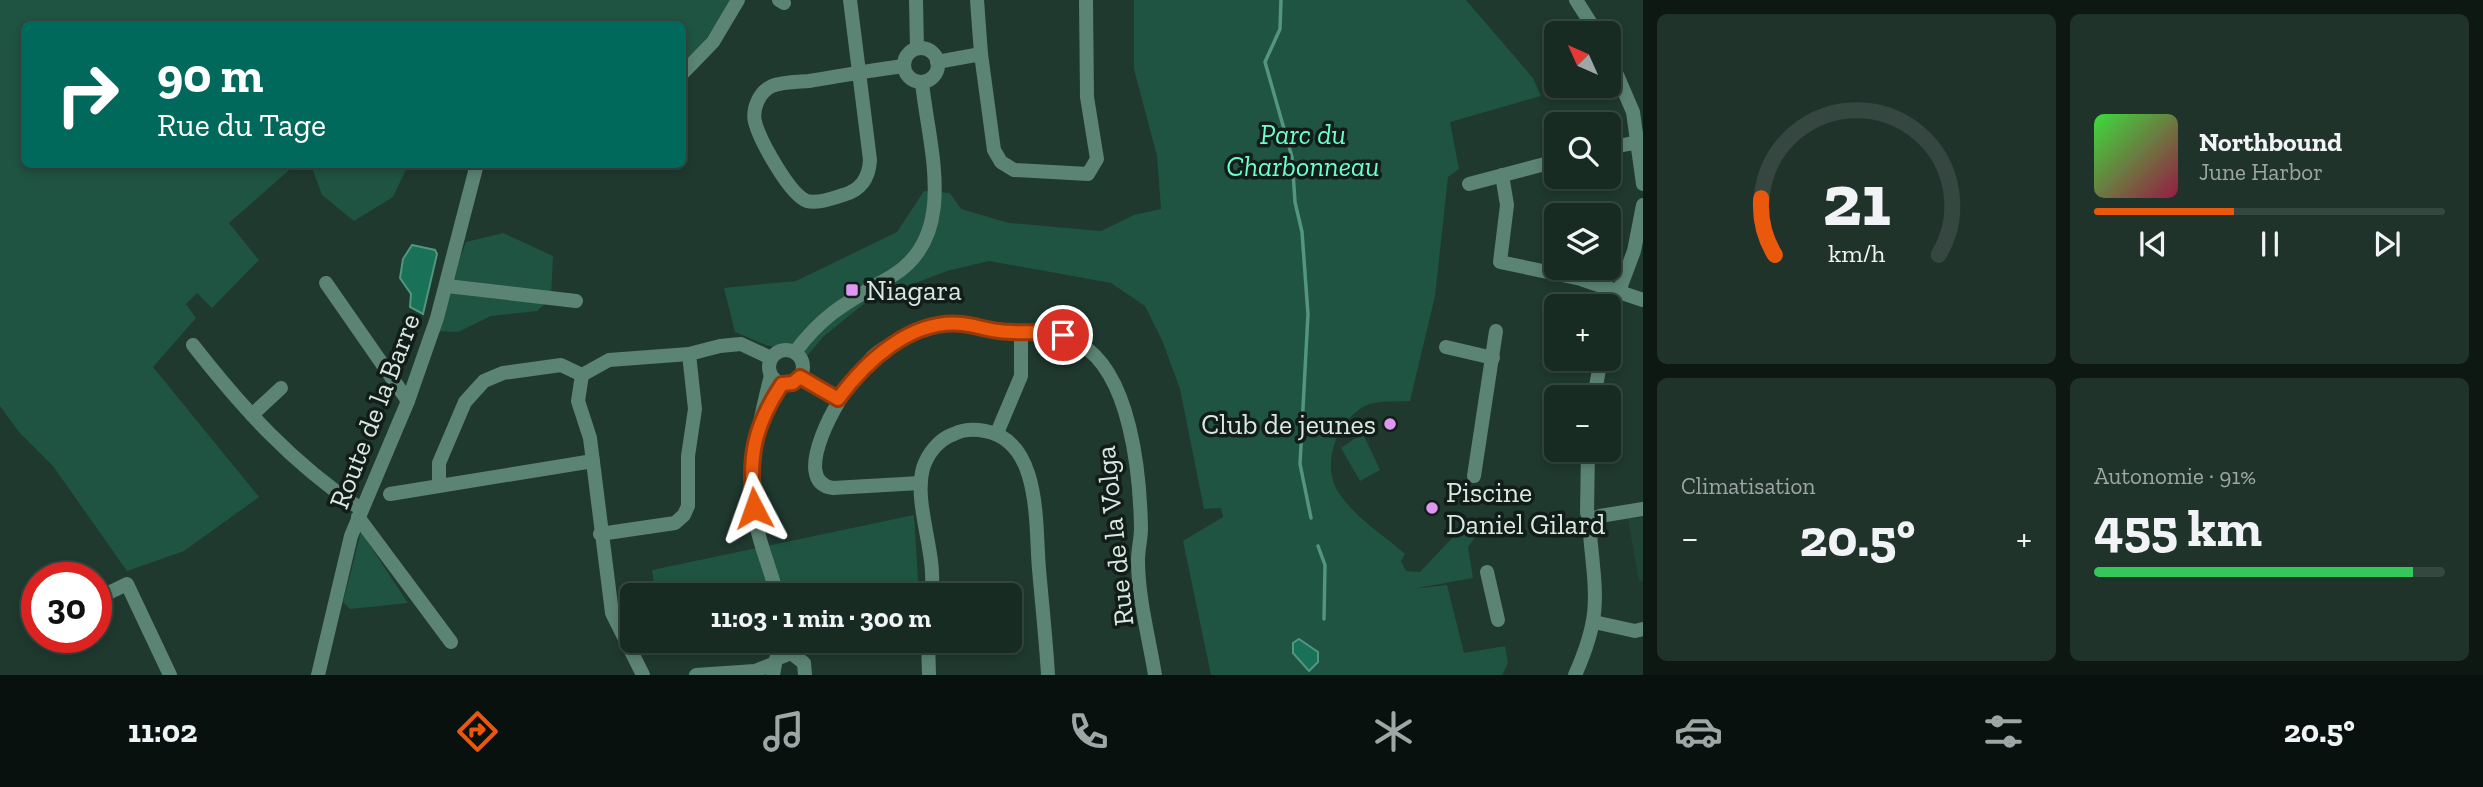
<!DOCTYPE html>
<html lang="fr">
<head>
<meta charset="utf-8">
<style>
  body { margin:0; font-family:"Zilla Slab",serif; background:#20332b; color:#f1f3f6; height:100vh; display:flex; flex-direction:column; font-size:26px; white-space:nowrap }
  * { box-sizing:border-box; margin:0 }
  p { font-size:23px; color:#9ea7a6 }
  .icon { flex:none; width:38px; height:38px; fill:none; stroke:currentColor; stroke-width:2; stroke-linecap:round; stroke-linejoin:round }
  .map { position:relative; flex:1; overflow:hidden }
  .side { display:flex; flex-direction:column; gap:14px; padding:14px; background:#0d1813; width:840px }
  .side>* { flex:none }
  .banner { position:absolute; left:21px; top:21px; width:665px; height:147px; border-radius:10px; box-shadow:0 4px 10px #0003,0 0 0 2px #364741; background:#00695c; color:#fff; overflow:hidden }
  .needle { width:46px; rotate:315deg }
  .buttons { position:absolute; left:1544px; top:21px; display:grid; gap:14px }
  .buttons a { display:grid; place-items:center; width:77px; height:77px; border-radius:10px; background:#172b23; box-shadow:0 4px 10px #0003,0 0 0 2px #364741; font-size:35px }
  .speed { position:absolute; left:21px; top:562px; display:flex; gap:14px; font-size:35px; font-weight:700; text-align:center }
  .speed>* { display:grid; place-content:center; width:91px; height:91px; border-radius:50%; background:#172b23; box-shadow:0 4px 10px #0003,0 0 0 2px #364741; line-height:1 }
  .speed .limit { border:10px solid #d22; background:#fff; color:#111 }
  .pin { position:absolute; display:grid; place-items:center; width:60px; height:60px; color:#fff; margin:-30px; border:4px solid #fff; border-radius:50%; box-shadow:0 2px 7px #0007 }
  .me { position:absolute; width:77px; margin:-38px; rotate:356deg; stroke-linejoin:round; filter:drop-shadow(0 0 5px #0008) }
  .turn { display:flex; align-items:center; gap:24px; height:147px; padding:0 21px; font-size:32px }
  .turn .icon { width:91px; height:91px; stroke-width:2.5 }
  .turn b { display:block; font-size:49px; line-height:60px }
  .big { font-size:52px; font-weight:700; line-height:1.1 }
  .side .tile { flex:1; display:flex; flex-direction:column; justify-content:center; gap:10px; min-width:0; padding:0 24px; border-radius:10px; background:#20332b }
  .side .dial { align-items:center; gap:0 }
  .dial svg { height:182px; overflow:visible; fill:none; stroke:#364741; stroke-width:7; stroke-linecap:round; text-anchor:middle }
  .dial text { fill:#f1f3f6; stroke:none }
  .song { display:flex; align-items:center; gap:21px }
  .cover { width:84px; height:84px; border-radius:10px; background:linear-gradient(135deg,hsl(120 70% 55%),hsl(340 70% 35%)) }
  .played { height:7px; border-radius:4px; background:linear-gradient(90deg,#ea580c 40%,#364741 40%) }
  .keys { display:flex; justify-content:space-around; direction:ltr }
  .heat { display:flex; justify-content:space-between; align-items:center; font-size:38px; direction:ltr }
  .charge { height:10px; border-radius:5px; background:linear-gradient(90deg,#34c759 91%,#364741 0) }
  .side .tiles { flex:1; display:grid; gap:14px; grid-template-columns:repeat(2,1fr) }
  .trip { position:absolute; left:620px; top:583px; width:402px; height:70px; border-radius:10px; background:#172b23; box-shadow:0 4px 10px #0003,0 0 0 2px #364741; font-weight:700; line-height:70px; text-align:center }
  .dock { display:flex; height:112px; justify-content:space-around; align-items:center; background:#09110e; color:#9ea7a6 }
  .dock .icon { width:49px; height:49px }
  .dock .current { color:#ea580c }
  .dock b { font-size:32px; color:#f1f3f6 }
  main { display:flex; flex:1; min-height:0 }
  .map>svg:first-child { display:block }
  .built { fill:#214437 }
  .green { fill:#1f5342 }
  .water { fill:#197157; stroke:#539580; stroke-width:2 }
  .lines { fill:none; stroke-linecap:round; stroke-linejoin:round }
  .stream { stroke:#539580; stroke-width:3.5 }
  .minor { stroke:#5b8474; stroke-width:14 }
  .route-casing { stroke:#983908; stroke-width:18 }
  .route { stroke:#ea580c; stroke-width:12 }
  .poi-dot { fill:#de98f2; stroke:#121d19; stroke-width:2.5 }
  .labels { text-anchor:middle; stroke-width:7; stroke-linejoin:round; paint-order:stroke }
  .park-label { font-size:28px; font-style:italic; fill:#6dfece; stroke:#121d19 }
  .poi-label { font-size:28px; fill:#d9e8e1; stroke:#121d19; text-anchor:start }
  .street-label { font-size:28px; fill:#d9e8e1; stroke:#121d19 }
</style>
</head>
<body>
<main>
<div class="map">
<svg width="1643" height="675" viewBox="0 0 1643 675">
  <rect width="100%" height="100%" fill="#1f392f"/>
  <polygon class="built" points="1643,517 1643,581 1639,582 1628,519"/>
  <g class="green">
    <polygon points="0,0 732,0 694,57 683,66 682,24 24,24 24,164 295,165 229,223 259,260 212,308 197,293 186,304 196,318 153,367 259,497 184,551 127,571 53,466 19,432 0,406"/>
    <path d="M 1134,0 L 1466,0 L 1533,78 L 1541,96 L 1450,122 L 1459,169 L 1448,177 L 1435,296 L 1410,401 C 1398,402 1377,400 1367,405 C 1337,419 1320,465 1339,493 C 1357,520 1383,534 1405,554 L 1401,561 L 1406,571 L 1420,572 L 1455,535 L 1468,533 L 1474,539 L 1468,547 L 1473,578 L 1412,589 L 1447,585 L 1464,653 L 1505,646 L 1508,663 L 1502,675 L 1211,675 L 1183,541 L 1223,517 L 1221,508 L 1204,509 L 1180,389 L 1162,340 L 1145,306 L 1111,283 L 989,261 L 947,271 L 866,302 L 823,337 L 808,355 L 766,345 L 735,332 L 724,288 L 796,281 L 897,232 L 924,191 L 950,193 L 961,209 L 1009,223 L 1101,231 L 1134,215 L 1161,209 L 1157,156 L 1134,69 Z"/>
    <polygon points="311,165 311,164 408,165 393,197 354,221 322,195"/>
    <polygon points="503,233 553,256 551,298 537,311 491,316 458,332 433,331 466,242"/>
    <polygon points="1360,435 1364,436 1380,470 1360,481 1341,448"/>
    <polygon points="914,515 919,595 656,595 652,570"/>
    <polygon points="361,532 408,603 350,609 343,602"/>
  </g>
  <g class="water">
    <polygon points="412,245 435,250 437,254 423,314 410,307 411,294 400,278 403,259"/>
    <polygon points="1299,639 1318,652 1318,662 1309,671 1293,653 1293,643"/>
  </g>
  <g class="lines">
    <g class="stream">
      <polyline points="1281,0 1280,29 1265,62 1292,157 1295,202 1302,232 1308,314 1300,464 1311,518"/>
      <polyline points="1318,546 1325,565 1324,619"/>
    </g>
    <g class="minor">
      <polyline points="779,0 784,3"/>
      <path d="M 850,0 L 870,160 C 869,178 861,190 843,195 C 833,198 818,204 807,201 C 790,195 760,141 755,122 C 752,109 759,92 772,86 C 782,82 797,82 809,81 C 840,76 872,70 904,66"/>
      <polyline points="916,0 917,48"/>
      <polyline points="977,0 981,54"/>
      <polyline points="1576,0 1597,33"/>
      <circle cx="921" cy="65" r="17"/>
      <polyline points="1608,54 1633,112 1643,184"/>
      <polyline points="937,62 981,54 994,150 1001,162 1014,170 1088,174 1097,159 1087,97 1086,0"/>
      <polyline points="682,74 713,42 738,0"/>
      <polyline points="1608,148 1643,141"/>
      <polyline points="1502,175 1507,205 1500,262 1581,279 1643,300"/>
      <polyline points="1469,184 1556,161"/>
      <polyline points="326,283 408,401"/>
      <polyline points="447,286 576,301"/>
      <polyline points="1619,291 1634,251 1643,205"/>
      <polyline points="1608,328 1614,308"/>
      <path d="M 193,345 C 243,409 293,464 361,509"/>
      <polyline points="1446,347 1493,358"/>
      <circle cx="786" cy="367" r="17"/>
      <path d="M 795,352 C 826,311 850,301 892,276 C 960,235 928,145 922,82"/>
      <path d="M 771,375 C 758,427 745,479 758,532 C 763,553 772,574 777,595"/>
      <polyline points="800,377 838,399"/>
      <polyline points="1594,397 1601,359"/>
      <polyline points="252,415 281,388"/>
      <polyline points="997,433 1021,376 1021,332"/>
      <polyline points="1474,476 1496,331"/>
      <path d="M 920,483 L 833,488 C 788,482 840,394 856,377 C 863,369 869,359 877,353 C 895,339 939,322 961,324 C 974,325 986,329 998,331 C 1029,336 1050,326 1080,344 C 1131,373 1140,475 1141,528 C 1141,539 1138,549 1138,560 C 1138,598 1149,638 1155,675"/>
      <polyline points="439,484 439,463 465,402 484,381 503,373 561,365 582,375"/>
      <polyline points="390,494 593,461"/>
      <polyline points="358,517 451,642"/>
      <polyline points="1591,520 1600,516 1643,509"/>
      <polyline points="600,534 675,523 684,515 688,506 688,456 695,409 689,354"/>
      <polyline points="1487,572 1498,620"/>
      <path d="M 931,595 C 938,555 913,505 923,468 C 928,453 939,439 954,434 C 964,429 974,429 985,431 C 1042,441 1035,526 1039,569 C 1042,604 1046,640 1048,675"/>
      <polyline points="96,599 127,584 170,675"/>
      <polyline points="1594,622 1635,631 1643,629"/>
      <polyline points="928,640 929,675"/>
      <polyline points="318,675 351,536 408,401 437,318 477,164"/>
      <polyline points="643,675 612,613 590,438 578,401 582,375 609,360 689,354 720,346 741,344 771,358"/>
      <polyline points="696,675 755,671 773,664"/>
      <polyline points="773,675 776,659 791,653 804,663 805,675"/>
      <path d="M 1575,675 C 1599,621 1597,602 1591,545 C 1589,533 1593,523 1587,513 L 1588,450"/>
    </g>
  </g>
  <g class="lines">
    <g class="route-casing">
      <path id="route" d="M 754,508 C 748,457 754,426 782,384 L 793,383 L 800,377 L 838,399 C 866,361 911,319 962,324 C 974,325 987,330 999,331 C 1022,334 1038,330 1063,335"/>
    </g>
    <use href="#route" class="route"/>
  </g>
  <g class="poi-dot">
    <rect x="845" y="283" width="14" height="14" rx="3.5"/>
    <circle cx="1390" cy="424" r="7"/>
    <circle cx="1432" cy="508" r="7"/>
  </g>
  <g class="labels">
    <g class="park-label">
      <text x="1303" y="144">Parc du<tspan x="1303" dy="32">Charbonneau</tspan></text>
    </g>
    <g class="poi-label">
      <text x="866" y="300">Niagara</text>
      <text x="1376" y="434" text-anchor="end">Club de jeunes</text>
      <text x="1446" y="502">Piscine<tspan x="1446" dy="32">Daniel Gilard</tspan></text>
    </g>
    <g class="street-label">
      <text transform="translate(374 411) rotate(-69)" y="10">Route de la Barre</text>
      <text transform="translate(1114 536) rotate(-96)" y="10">Rue de la Volga</text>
    </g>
  </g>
</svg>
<div class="buttons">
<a><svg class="needle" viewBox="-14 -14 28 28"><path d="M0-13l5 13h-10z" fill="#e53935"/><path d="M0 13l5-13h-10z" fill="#9ea7a6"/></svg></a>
<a><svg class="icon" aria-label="search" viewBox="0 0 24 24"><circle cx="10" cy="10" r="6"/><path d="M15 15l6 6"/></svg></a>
<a><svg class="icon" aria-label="layers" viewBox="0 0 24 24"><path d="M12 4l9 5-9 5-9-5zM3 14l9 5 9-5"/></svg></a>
<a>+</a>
<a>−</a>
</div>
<div class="speed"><div class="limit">30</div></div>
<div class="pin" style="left:1063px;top:335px;background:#d93025"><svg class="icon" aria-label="arrive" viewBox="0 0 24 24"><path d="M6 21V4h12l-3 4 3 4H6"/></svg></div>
<svg class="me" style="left:754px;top:508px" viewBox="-20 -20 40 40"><path d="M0-17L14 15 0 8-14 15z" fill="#ea580c" stroke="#fff" stroke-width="4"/></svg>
<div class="trip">11:03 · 1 min · 300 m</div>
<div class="banner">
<div class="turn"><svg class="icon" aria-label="right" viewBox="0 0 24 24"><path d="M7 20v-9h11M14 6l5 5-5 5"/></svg><div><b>90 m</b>Rue du Tage</div></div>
</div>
</div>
<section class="side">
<div class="tiles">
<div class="tile dial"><svg viewBox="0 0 100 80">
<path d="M14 69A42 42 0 1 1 86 69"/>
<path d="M14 69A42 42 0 0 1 8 44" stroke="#ea580c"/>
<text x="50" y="56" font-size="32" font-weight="700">21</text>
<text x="50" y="72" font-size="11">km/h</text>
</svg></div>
<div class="tile">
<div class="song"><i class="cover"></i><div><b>Northbound</b><p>June Harbor</p></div></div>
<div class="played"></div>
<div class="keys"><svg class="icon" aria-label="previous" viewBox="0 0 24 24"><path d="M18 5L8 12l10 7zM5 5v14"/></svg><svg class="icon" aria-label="pause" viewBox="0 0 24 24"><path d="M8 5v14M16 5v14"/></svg><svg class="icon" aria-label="next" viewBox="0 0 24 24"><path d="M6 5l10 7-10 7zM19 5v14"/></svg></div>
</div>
<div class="tile"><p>Climatisation</p>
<div class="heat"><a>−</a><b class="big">20.5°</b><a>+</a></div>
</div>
<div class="tile"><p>Autonomie · 91%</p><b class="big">455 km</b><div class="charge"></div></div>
</div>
</section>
</main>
<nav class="dock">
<b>11:02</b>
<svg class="icon current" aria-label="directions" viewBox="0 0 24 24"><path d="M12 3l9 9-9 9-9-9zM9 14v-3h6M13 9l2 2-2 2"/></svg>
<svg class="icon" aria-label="music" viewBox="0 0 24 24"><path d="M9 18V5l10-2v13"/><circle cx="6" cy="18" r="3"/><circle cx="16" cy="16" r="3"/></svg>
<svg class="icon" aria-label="phone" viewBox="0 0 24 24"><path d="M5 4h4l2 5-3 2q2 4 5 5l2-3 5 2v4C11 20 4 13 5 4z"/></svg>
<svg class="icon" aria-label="climate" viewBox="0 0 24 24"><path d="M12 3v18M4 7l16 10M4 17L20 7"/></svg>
<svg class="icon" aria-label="car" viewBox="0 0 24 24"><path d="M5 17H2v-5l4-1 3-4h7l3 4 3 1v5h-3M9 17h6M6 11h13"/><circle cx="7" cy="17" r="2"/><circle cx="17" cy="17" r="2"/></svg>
<svg class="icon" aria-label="filters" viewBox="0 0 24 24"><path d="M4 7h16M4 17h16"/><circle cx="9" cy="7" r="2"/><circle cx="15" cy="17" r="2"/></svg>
<b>20.5°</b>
</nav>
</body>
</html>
